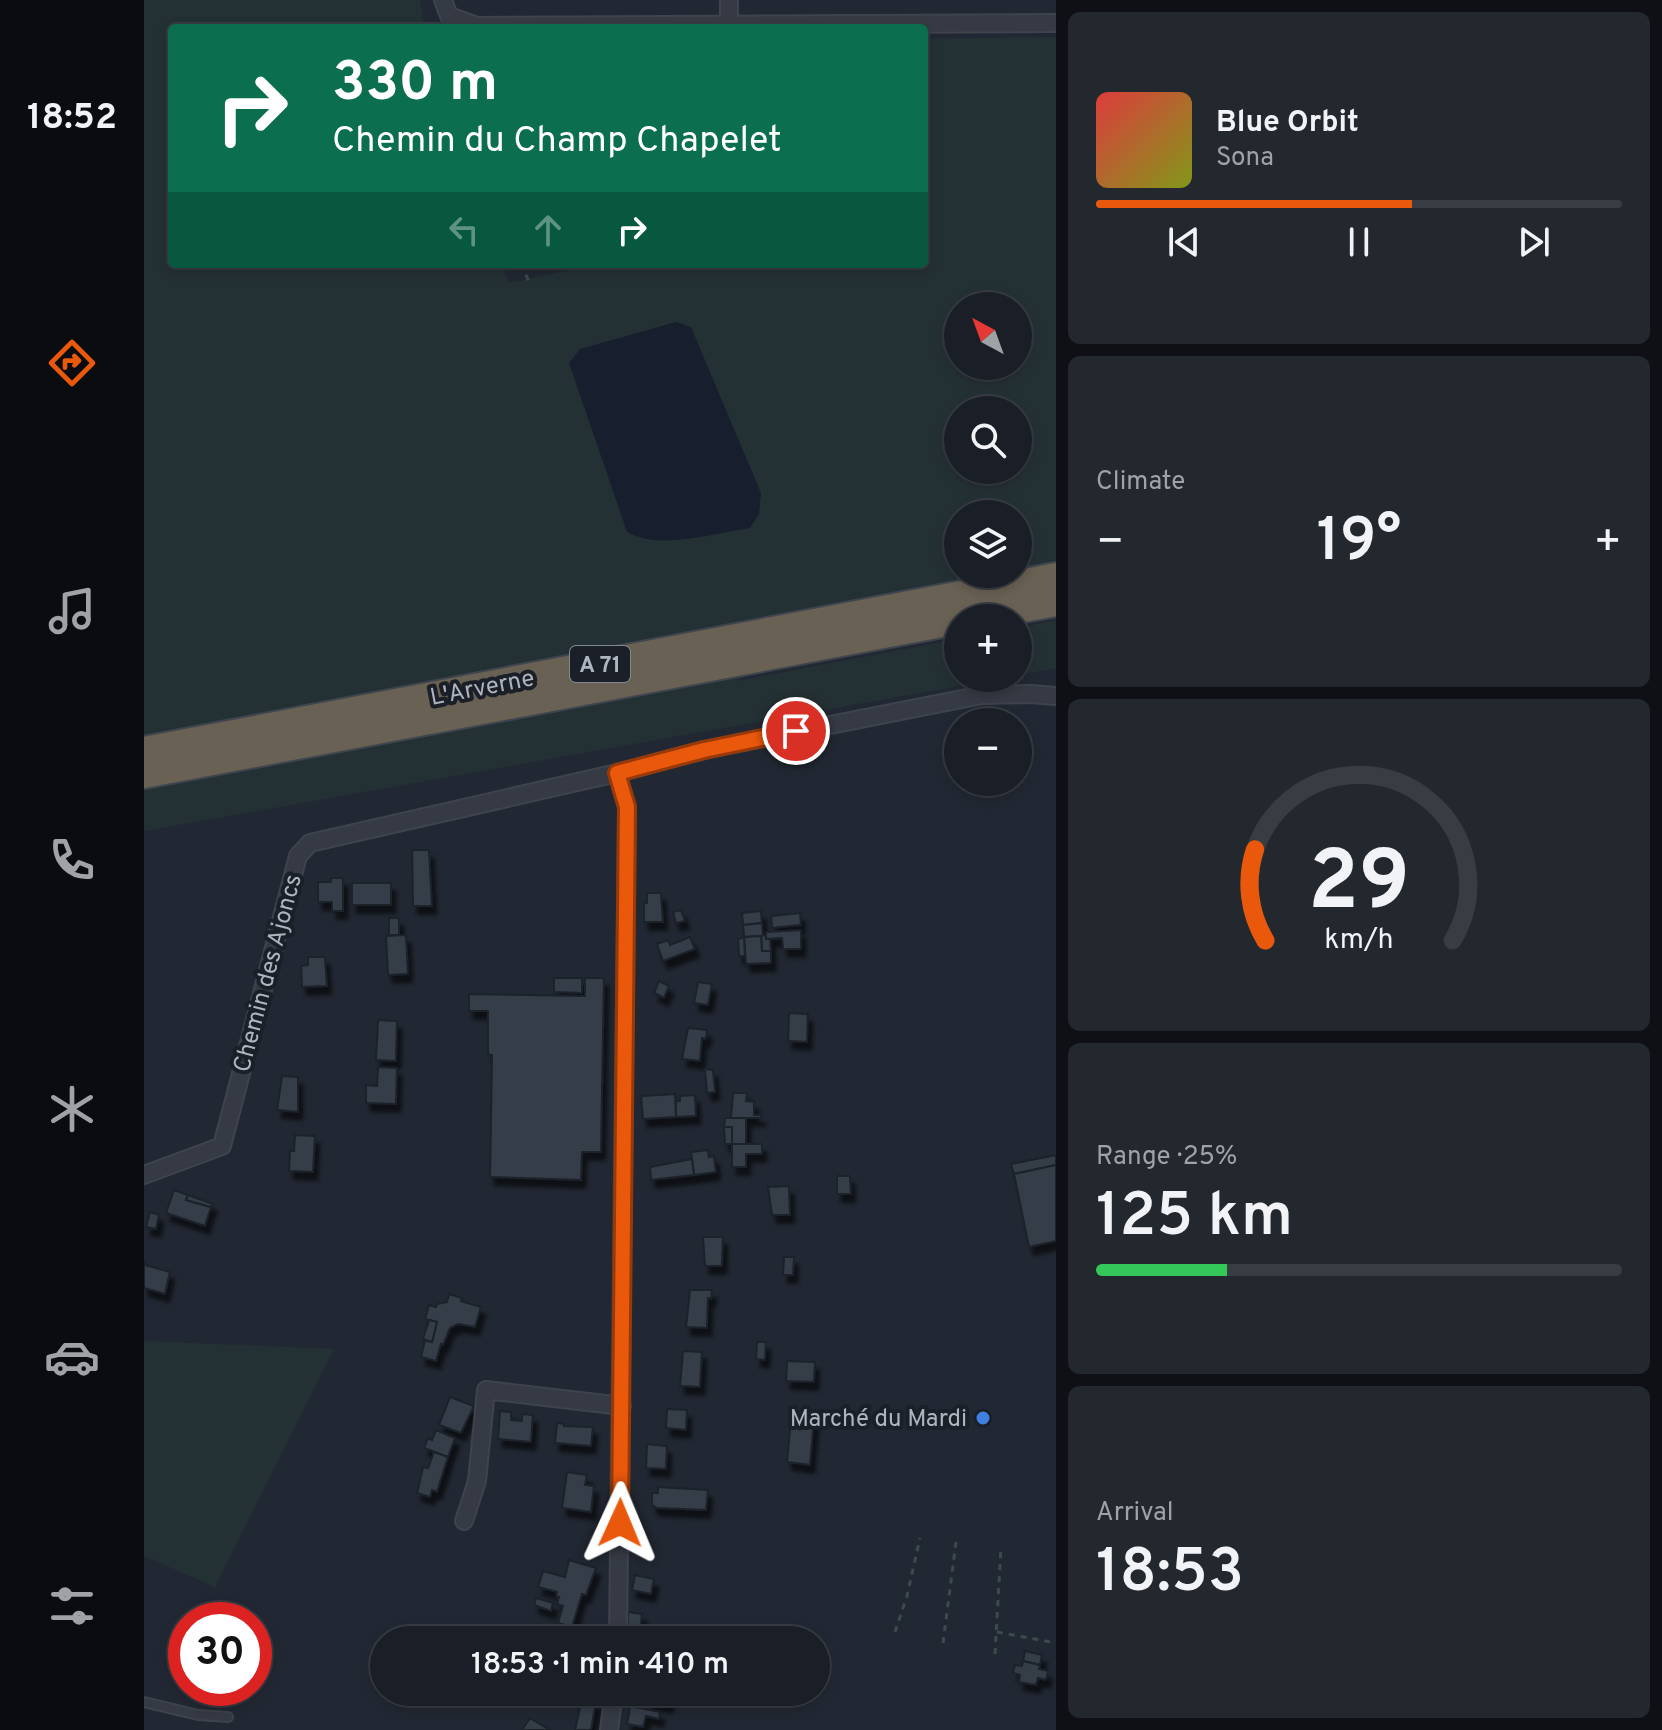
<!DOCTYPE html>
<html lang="en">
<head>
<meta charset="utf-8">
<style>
  body { margin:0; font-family:Overpass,sans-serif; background:#23272e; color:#f1f3f6; height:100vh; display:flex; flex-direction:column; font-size:30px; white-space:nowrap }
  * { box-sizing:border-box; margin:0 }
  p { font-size:26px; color:#9fa2a7 }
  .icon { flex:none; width:44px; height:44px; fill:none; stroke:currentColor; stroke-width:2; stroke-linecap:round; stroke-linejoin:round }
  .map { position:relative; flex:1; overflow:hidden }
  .details { display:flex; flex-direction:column; gap:12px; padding:12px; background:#0e1015; width:606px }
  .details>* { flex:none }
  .hud { position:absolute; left:24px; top:24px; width:760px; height:244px; border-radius:8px; box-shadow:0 4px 12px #0003,0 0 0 2px #383c43; background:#0b6e4f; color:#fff; overflow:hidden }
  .needle { width:52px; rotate:319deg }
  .fabs { position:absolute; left:800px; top:292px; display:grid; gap:16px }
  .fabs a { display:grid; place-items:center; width:88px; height:88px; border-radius:50%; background:#1a1e26; box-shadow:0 4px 12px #0003,0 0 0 2px #383c43; font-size:40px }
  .speed { position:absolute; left:24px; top:1602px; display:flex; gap:16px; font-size:40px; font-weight:700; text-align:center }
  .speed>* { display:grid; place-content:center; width:104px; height:104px; border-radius:50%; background:#1a1e26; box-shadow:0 4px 12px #0003,0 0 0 2px #383c43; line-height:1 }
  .speed .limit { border:12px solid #d22; background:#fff; color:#111 }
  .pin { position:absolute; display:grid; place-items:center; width:68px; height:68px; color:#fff; margin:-34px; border:4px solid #fff; border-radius:50%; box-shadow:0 2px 8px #0007 }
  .me { position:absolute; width:88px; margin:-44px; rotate:1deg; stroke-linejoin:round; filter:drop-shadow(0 0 6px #0008) }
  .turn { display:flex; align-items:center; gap:28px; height:168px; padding:0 32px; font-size:36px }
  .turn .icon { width:104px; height:104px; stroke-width:2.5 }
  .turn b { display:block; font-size:56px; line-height:68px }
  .lanes { display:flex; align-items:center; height:76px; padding:0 32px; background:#0003; justify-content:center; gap:40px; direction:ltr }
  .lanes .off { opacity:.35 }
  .big { font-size:60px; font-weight:600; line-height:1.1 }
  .details .card { flex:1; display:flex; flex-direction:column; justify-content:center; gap:12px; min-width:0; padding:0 28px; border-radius:12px; background:#23272e }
  .details .dial { align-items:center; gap:0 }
  .dial svg { height:208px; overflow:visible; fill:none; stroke:#383c43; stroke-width:7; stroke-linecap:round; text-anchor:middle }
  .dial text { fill:#f1f3f6; stroke:none }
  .song { display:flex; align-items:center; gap:24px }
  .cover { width:96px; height:96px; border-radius:12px; background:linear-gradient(135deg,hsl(0 70% 55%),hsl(70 70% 35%)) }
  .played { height:8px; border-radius:4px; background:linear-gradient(90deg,#ea580c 60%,#383c43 60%) }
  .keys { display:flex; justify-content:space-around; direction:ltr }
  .heat { display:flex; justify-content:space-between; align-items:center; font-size:44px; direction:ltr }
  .charge { height:12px; border-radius:6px; background:linear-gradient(90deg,#34c759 25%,#383c43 0) }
  .trip { position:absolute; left:226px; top:1626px; width:460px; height:80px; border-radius:40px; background:#1a1e26; box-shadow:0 4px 12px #0003,0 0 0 2px #383c43; font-weight:600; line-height:80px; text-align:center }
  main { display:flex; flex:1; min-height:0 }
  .dock { display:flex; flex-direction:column; width:144px; justify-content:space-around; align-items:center; background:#0a0c0f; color:#9fa2a7 }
  .dock .icon { width:56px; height:56px }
  .dock .current { color:#ea580c }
  .dock b { font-size:36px; color:#f1f3f6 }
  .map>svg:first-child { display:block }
  .green { fill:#243134; fill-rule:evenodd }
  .water { fill:#171f2e }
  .building { fill:#343c49; stroke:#1c212a; stroke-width:2; filter:url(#shadow) }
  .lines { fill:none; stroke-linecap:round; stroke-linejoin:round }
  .service-casing { stroke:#3e434d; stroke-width:12 }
  .minor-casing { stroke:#3e434d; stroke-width:20 }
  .motorway-casing { stroke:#3f454e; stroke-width:32 }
  .path { stroke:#3c4a4c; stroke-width:3; stroke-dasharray:6 6; stroke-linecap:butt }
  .service { stroke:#353a44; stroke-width:8 }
  .minor { stroke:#353a44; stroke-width:16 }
  .motorway { stroke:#696153; stroke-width:28 }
  .route-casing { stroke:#983908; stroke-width:20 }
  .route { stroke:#ea580c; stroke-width:14 }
  .shop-dot { fill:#3f7fe0; stroke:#1a1f28; stroke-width:3 }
  .labels { text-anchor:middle; stroke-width:8; stroke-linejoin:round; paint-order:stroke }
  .shield { fill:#1a1f28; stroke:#828892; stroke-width:2 }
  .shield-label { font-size:22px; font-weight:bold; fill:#afb5c0 }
  .street-label { font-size:24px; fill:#afb5c0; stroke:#1a1f28 }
  .poi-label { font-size:24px; fill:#afb5c0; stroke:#1a1f28; text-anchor:end }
</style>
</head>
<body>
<main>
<nav class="dock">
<b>18:52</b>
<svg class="icon current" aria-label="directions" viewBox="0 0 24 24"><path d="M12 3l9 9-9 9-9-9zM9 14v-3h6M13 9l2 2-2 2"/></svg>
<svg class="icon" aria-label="music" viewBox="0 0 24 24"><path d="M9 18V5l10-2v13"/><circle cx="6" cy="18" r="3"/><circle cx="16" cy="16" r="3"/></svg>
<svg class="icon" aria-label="phone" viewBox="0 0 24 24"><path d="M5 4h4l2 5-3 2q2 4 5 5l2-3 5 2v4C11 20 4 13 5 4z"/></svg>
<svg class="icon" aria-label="climate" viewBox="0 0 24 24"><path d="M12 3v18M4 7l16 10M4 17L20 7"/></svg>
<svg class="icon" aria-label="car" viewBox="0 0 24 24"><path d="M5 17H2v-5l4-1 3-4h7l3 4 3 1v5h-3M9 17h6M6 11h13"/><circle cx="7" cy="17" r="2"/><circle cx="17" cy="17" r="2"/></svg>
<svg class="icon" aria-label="filters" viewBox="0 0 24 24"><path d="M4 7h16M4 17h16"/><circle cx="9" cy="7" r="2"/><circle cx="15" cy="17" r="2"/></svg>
</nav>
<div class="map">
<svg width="912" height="1730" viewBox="0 0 912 1730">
  <defs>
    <filter id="shadow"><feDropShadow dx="4.5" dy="8" stdDeviation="2" flood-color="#0009"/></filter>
  </defs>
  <rect width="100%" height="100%" fill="#222833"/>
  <g class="green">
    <path d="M 0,0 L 276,0 L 280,28 L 28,28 L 28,264 L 358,264 L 365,283 L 454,264 L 780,264 L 780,39 L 912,37 L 912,562 L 874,569 L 874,514 L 814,514 L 814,574 L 849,574 L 796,584 L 593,681 L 814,639 L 814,678 L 860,678 L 0,831 ZM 814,306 L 874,306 L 874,366 L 814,366 ZM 814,410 L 874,410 L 874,470 L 814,470 Z"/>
    <polygon points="912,620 912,668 874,675 874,628"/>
    <polygon points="0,1341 190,1349 71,1587 0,1556"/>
  </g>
  <path class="water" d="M 532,322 L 547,327 L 617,493 L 615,514 L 606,528 C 570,533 515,551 483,532 L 425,363 L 436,349 Z"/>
  <g class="building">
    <polygon points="268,850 285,850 288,906 269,906"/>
    <polygon points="187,878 199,878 199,911 188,911 188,902 174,902 174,882 187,882"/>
    <rect x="208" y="883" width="39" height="22"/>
    <polygon points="503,893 517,893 519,922 500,922 500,902 503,903"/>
    <polygon points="537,910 541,921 532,923 529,912"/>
    <polygon points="617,911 618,923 599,925 598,913"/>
    <polygon points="656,913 657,925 628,928 627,916"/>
    <rect x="245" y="918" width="10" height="17"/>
    <polygon points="618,923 619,936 600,937 599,925"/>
    <polygon points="657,930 657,949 639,949 638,938 622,939 622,932"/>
    <polygon points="262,935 264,974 244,975 242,936"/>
    <polygon points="622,935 622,939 626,939 627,951 618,951 617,936"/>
    <polygon points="617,936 618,951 627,951 627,963 602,964 600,937"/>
    <polygon points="546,937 551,949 519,961 513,944 524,940 526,945"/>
    <polygon points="600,937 601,956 595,956 594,939"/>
    <polygon points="164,957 181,957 183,986 158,987 157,966 164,965"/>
    <polygon points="410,978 438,978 438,993 410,992"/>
    <polygon points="441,978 460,978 457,1152 438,1152 437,1180 346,1177 348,1055 344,1054 344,1011 325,1011 325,994 441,996"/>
    <polygon points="515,981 525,986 520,998 510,993"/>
    <polygon points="554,982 568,984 564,1005 550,1003"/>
    <polygon points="645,1013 664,1014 663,1042 644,1041"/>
    <polygon points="234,1020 253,1021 252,1061 232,1060"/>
    <polygon points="544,1028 563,1030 562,1039 558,1038 556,1061 538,1059"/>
    <polygon points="234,1067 253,1068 252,1104 222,1103 222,1085 233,1086"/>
    <polygon points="561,1069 569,1070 571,1092 563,1093"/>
    <polygon points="138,1076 154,1077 154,1112 133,1110"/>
    <polygon points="589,1093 603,1093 602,1101 610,1102 610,1115 617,1115 617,1118 587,1118"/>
    <polygon points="531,1094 532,1117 499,1119 497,1096"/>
    <polygon points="551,1095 552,1116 532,1117 532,1101 536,1101 536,1096"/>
    <polygon points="581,1118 602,1118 602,1144 588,1144 588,1127 580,1127"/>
    <polygon points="580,1127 588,1127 588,1144 581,1144"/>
    <polygon points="151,1135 171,1136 169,1172 145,1171 146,1151 150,1151"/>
    <polygon points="588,1144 618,1144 618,1154 602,1154 602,1167 588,1167"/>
    <polygon points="564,1150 565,1157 570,1156 572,1172 550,1175 547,1152"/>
    <polygon points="912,1155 912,1165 870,1174 867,1164"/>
    <polygon points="548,1159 550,1175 507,1180 506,1167"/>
    <polygon points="912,1165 912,1241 885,1247 870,1174"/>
    <polygon points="693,1176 706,1176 707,1194 693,1194"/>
    <polygon points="645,1186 646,1215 628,1215 624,1187"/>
    <polygon points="30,1190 44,1195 42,1200 67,1207 61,1226 22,1213"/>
    <polygon points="44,1195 69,1204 67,1207 42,1200"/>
    <polygon points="6,1212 15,1215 12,1229 2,1227"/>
    <polygon points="559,1237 579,1237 578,1266 561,1266"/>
    <polygon points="640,1257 650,1257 649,1275 639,1275"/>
    <polygon points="0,1261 1,1265 26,1272 21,1294 0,1288"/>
    <polygon points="546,1290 568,1290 567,1299 564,1298 563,1328 542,1327"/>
    <polygon points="305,1294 318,1298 317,1301 337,1307 331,1327 314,1324 306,1328 299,1345 297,1344 292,1361 277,1357 281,1340 288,1342 293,1322 281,1319 285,1305 292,1307 293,1304 303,1302"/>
    <polygon points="285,1320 293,1322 288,1342 279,1339"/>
    <polygon points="613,1342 622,1342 621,1360 612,1359"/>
    <polygon points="539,1351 558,1352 556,1387 536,1386"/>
    <polygon points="643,1361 671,1362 670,1382 642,1381"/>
    <polygon points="306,1397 330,1406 317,1433 295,1425"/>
    <polygon points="523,1409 543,1410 542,1430 522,1428"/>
    <polygon points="356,1411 367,1412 367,1420 378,1421 378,1414 389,1415 387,1442 354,1439"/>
    <polygon points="647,1417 670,1419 666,1465 643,1462"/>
    <polygon points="413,1423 420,1424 420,1426 449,1427 447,1446 411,1443"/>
    <polygon points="292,1430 311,1438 304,1457 280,1448 284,1438 288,1440"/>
    <polygon points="503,1444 523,1446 522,1469 502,1468"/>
    <polygon points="290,1452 304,1457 293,1492 288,1490 286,1497 273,1493 279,1467 284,1468"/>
    <polygon points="423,1472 443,1475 441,1485 450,1486 447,1512 418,1508"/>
    <polygon points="514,1487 564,1490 562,1510 513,1508 508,1505 508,1493 514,1493"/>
    <polygon points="425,1560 452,1568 442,1595 438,1594 428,1627 414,1623 419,1606 413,1604 415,1597 412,1596 413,1592 394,1587 399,1571 421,1577"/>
    <polygon points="491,1575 510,1579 507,1594 488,1590"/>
    <polygon points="392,1598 409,1603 407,1611 390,1605"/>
    <polygon points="484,1612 498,1614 495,1640 483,1640"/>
    <polygon points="881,1651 898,1655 896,1665 879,1661"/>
    <polygon points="879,1661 896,1665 895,1669 904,1671 902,1680 894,1678 892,1685 875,1682 876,1675 869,1673 871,1665 878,1666"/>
    <polygon points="505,1692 527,1693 524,1705 504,1701"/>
    <polygon points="438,1698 452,1702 447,1730 431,1730"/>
    <polygon points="486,1706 516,1712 515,1719 502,1716 499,1727 483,1724"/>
    <polygon points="386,1718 406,1730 378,1730"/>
  </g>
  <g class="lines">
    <g class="service-casing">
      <polyline id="service" points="0,1702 54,1715 84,1717"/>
    </g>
    <g class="minor-casing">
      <g id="minor">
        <polyline points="299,0 305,16 333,26 912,23"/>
        <polyline points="585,28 585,0"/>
        <polyline points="473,773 483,807 474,1640"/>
        <polyline points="0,1175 78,1146 154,856 166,843 473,773 560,750 838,695 887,694 912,696"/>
        <polyline points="320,1521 333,1481 342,1390 478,1406"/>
        <polyline points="465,1730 470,1692"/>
      </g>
    </g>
    <g class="motorway-casing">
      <g id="motorway">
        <polyline points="825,618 912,602"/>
        <polyline points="0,751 912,577"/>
        <polyline points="0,774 814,620"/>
      </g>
    </g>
    <g class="path">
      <polyline points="377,264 387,286"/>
      <polyline points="751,1632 763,1596 776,1538"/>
      <polyline points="853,1632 912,1643"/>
      <polyline points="799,1643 812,1542"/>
      <polyline points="851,1654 857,1547"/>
    </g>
    <use href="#service" class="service"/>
    <use href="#minor" class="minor"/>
    <use href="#motorway" class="motorway"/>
  </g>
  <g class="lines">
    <g class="route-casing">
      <polyline id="route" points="476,1523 483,807 473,773 560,750 652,731"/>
    </g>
    <use href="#route" class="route"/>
  </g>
  <circle class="shop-dot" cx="839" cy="1418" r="8"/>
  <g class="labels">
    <rect class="shield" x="426" y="646" width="60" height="36" rx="6"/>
    <g class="shield-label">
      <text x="456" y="672">A 71</text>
    </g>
    <g class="street-label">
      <text transform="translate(338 687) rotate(-11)" y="8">L'Arverne</text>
      <text transform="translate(123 973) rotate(-75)" y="8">Chemin des Ajoncs</text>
    </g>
    <g class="poi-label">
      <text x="823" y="1426">Marché du Mardi</text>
    </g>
  </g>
</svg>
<div class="fabs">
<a><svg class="needle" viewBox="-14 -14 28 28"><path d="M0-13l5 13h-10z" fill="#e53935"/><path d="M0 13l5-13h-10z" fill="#9fa2a7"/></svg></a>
<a><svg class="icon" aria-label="search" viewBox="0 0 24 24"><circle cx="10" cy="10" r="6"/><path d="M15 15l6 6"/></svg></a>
<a><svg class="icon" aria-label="layers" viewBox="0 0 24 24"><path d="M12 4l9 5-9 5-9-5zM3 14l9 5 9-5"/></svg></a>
<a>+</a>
<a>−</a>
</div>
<div class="speed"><div class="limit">30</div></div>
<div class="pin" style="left:652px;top:731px;background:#d93025"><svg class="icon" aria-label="arrive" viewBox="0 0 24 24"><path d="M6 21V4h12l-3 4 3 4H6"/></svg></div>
<svg class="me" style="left:476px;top:1523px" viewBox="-20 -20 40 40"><path d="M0-17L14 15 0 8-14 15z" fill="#ea580c" stroke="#fff" stroke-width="4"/></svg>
<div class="trip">18:53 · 1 min · 410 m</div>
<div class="hud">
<div class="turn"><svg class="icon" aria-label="right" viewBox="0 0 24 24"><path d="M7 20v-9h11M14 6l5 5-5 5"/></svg><div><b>330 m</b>Chemin du Champ Chapelet</div></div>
<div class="lanes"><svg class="icon off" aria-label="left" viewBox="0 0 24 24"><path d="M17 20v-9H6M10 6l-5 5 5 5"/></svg><svg class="icon off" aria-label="ahead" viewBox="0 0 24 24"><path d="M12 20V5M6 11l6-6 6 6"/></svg><svg class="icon" aria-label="right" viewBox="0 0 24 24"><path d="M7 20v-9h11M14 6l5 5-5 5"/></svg></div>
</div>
</div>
<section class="details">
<div class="card">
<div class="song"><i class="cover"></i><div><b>Blue Orbit</b><p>Sona</p></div></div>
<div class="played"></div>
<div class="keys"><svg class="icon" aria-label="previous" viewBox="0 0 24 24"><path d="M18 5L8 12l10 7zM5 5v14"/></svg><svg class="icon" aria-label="pause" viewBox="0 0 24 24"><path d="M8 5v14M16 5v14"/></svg><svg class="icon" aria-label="next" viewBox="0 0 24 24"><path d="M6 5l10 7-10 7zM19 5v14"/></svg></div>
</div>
<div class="card"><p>Climate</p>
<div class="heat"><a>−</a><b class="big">19°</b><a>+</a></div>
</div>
<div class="card dial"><svg viewBox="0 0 100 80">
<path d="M14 69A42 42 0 1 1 86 69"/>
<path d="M14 69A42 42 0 0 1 10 34" stroke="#ea580c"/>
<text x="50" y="56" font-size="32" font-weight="700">29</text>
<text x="50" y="72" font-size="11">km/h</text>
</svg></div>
<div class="card"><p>Range · 25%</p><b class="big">125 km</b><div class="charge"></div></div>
<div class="card"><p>Arrival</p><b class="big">18:53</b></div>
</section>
</main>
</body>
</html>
